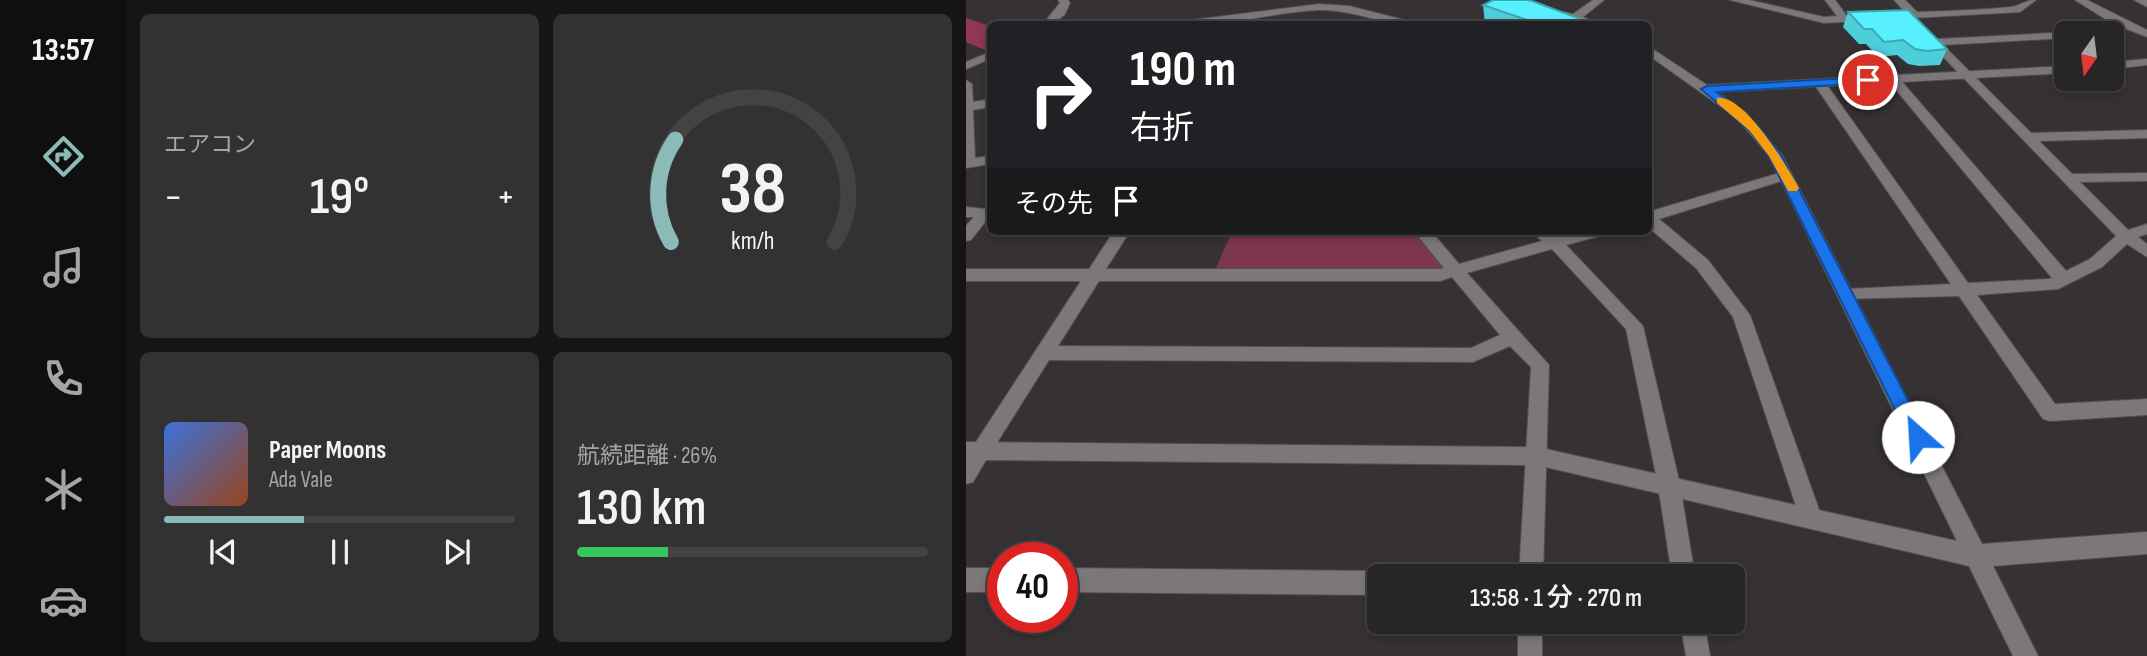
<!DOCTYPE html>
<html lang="ja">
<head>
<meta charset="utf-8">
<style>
  body { margin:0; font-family:"Sofia Sans Condensed","Noto Sans JP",sans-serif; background:#343132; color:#f1f3f6; height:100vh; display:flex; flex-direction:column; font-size:26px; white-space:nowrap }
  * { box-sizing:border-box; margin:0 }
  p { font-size:23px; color:#a5a5a7 }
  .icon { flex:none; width:38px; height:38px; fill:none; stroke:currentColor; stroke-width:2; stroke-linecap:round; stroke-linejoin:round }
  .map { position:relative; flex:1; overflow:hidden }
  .side { display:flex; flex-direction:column; gap:14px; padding:14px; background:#161415; width:840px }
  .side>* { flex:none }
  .hud { position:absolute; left:21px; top:21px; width:665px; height:214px; border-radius:10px; box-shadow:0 4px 10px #0003,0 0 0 2px #444243; background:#202124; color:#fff; overflow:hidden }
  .needle { width:46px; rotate:194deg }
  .tools { position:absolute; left:1088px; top:21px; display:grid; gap:14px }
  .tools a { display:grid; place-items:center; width:70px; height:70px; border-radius:10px; background:#282526; box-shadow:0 4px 10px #0003,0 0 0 2px #444243; font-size:35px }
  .speed { position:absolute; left:21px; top:542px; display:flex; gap:14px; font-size:35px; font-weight:700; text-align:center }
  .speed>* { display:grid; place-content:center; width:91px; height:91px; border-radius:50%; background:#282526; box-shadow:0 4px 10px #0003,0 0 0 2px #444243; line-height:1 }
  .speed .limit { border:10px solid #d22; background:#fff; color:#111 }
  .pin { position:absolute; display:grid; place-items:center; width:60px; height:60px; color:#fff; margin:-30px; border:4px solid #fff; border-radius:50%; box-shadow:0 2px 7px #0007 }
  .me { position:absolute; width:77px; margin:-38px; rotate:334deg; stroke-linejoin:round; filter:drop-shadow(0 0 5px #0008) }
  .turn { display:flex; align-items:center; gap:24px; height:147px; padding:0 28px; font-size:32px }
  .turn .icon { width:91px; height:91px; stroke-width:2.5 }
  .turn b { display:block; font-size:49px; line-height:60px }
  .then { display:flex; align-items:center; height:66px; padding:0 28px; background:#0003; gap:14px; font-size:26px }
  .big { font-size:52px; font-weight:600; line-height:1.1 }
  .side .tile { flex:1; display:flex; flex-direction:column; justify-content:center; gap:10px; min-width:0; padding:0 24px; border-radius:10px; background:#343132 }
  .side .dial { align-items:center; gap:0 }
  .dial svg { height:182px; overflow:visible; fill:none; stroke:#444243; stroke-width:7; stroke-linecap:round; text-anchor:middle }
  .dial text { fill:#f1f3f6; stroke:none }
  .song { display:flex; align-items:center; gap:21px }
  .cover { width:84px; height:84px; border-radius:10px; background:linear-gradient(135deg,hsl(220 70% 55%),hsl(20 70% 35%)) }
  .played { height:7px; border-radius:4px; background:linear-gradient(90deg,#8bbbb9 40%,#444243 40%) }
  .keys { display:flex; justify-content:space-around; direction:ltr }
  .heat { display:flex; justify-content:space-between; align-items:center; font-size:38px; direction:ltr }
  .charge { height:10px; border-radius:5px; background:linear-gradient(90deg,#34c759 26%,#444243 0) }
  .side .tiles { flex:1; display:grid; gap:14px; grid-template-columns:repeat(2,1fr) }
  .trip { position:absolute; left:401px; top:564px; width:378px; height:70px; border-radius:10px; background:#282526; box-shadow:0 4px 10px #0003,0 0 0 2px #444243; font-weight:600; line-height:70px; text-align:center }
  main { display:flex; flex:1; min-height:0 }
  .dock { display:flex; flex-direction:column; width:126px; justify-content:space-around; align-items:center; background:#100f0f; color:#a5a5a7 }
  .dock .icon { width:49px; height:49px }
  .dock .selected { color:#8bbbb9 }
  .dock b { font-size:32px; color:#f1f3f6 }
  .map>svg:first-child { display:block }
  .green { fill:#7d364d }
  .forest { fill:#913655 }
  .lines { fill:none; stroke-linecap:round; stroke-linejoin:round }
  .street-casing { stroke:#545051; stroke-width:2 }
  .secondary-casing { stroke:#545051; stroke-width:2 }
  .street { fill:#7c7778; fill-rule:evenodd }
  .secondary { fill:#7c7778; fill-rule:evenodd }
  .wall { fill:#4ccedb }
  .building { fill:#58efff; stroke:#3ea7b2; stroke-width:2 }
  .route { fill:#1a73e8; stroke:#114b97; stroke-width:2 }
  .slow { fill:#f59e0b }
</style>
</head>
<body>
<main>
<nav class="dock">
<b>13:57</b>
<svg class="icon selected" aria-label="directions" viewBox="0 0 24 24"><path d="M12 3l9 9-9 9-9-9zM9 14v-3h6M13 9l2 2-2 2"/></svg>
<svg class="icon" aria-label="music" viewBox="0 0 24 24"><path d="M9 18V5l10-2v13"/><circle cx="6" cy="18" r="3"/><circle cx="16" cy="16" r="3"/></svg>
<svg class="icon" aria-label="phone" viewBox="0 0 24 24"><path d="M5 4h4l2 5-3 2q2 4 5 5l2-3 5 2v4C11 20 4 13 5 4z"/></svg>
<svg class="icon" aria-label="climate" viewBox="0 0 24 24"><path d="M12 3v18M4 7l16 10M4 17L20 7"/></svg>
<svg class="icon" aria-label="car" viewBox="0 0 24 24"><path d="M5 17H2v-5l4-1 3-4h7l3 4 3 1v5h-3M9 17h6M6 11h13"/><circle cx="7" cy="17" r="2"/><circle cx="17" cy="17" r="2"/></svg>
</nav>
<section class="side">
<div class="tiles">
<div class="tile"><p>エアコン</p>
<div class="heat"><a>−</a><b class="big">19°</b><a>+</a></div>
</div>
<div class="tile dial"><svg viewBox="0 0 100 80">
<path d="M14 69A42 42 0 1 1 86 69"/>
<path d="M14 69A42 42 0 0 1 16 24" stroke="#8bbbb9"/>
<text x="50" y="56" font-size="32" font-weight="700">38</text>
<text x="50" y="72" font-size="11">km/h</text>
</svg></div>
<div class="tile">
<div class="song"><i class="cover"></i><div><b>Paper Moons</b><p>Ada Vale</p></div></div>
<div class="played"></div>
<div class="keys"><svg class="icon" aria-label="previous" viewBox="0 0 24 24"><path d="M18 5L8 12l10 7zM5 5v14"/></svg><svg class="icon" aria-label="pause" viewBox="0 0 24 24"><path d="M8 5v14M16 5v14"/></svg><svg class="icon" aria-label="next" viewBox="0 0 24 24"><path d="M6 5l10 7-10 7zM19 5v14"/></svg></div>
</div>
<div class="tile"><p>航続距離 · 26%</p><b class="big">130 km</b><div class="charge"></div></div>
</div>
</section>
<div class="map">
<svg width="1181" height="656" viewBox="0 0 1181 656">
  <rect width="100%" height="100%" fill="#363132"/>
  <polygon class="green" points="266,231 456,231 491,271 247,275"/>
  <polygon class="forest" points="0,18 24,26 24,49 19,50 0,42"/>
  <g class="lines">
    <g class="street-casing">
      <g id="street">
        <polygon points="92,0 102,0 104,3 99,14 88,24 77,24 94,3"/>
        <path d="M 764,0 L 783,0 L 858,17 L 871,16 L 859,0 L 869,0 L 881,16 L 940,13 L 928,0 L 939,0 L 951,12 C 982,11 1014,10 1045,7 C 1055,6 1058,0 1070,0 L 1054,12 L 858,23 Z"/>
        <polygon points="1109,0 1121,0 1181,30 1181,37 1153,26 1122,33 1101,33 1101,38 977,45 1065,133 1181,130 1181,138 1073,141 1106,174 1181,173 1181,181 1114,182 1162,230 1181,224 1181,234 1172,237 1181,244 1181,257 1161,244 1136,267 1092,289 1011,295 1089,404 1181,399 1181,415 1084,421 1077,419 993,296 875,299 873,295 875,291 881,289 985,284 848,84 858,81 1002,283 1083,279 1086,278 921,79 931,76 1100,271 1124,259 1150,236 959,38 964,35 971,39 1104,32 1144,22"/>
        <polygon points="1168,0 1181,0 1181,7"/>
        <path d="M 353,4 L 383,6 L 454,24 C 421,27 387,9 353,10 C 306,12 259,28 213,24 L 218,21 Z"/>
        <polygon points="24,52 24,59 0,69 0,62"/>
        <polygon points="0,80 6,84 7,102 24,99 24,107 7,110 9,158 24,156 24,164 0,168"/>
        <polygon points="820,171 825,172 825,178 693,219 742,260 784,315 856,518 853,525 845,528 837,525 834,518 767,317 730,268 682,227 682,212"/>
        <polygon points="0,207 19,209 23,217 5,240 0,241 0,226 8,217 0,217"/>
        <path d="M 148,231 L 164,231 L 140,269 L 474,269 L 478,268 L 448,231 L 465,231 L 493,264 L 576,241 L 565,231 L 583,231 L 591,237 L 613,231 L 640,231 L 637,235 L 600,245 L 677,326 L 714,485 L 729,576 L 706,576 L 692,485 L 660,329 L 586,249 L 501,273 L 583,365 L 577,576 L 553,576 L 565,367 L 544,346 L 507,362 L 83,360 L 22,457 L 15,460 L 8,457 L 5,451 L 8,445 L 115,281 L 0,281 L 0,269 L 123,269 ZM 486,277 L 534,335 L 505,348 L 92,346 L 133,281 L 474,281 Z"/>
        <rect x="0" y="568" width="37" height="24"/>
        <polygon points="96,568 413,571 422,576 413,576 413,595 96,592"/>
        <rect x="552" y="621" width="24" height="35"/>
        <polygon points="714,621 738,621 744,656 720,656"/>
      </g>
    </g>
    <g class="secondary-casing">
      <g id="secondary">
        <polygon points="627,0 638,0 617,17 633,24 618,24 593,15 598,12 607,14"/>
        <polygon points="682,46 741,85 1101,66 1101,73 751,92 779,112 816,155 1016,544 1181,532 1181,554 1027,566 1072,656 1047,656 1003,566 571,465 20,460 7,482 0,484 0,442 571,447 991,541 803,156 771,118 682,55"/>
        <polygon points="1181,59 1181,65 1146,69 1146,62"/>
      </g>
    </g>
    <use href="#street" class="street"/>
    <use href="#secondary" class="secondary"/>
  </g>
  <g class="wall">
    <polygon points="517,5 628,24 519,24"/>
    <polygon points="882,12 981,49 974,65 953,66 942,64 931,55 912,57 900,44 893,44 877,27"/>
  </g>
  <g class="building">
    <polygon points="527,0 562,0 566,1 628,24 573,24 517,5"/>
    <polygon points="942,10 981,49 960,51 949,49 937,40 918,42 906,29 898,29 882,12"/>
  </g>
  <polygon class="route" points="902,77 906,78 906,83 751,92 791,125 815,155 961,437 958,442 952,445 945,442 803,156 783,130 735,89 741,86"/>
  <path class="slow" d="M 751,98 C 778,94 821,166 833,188 L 831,191 L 822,191 L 803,156 L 783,130 L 751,103 Z"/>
</svg>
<div class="tools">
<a><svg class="needle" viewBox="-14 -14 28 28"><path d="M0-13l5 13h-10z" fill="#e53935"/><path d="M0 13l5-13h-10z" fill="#a5a5a7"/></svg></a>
</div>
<div class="speed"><div class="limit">40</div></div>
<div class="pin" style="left:902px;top:80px;background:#d93025"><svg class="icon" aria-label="arrive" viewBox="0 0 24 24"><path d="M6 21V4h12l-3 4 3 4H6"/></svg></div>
<svg class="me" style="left:952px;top:437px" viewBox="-20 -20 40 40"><circle r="19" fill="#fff"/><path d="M0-13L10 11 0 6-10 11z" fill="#1a73e8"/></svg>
<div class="trip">13:58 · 1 分 · 270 m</div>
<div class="hud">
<div class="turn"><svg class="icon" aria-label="right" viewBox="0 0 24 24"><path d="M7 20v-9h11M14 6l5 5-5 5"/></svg><div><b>190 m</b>右折</div></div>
<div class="then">その先<svg class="icon" aria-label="arrive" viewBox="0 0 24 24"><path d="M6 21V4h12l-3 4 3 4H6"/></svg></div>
</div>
</div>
</main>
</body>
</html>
